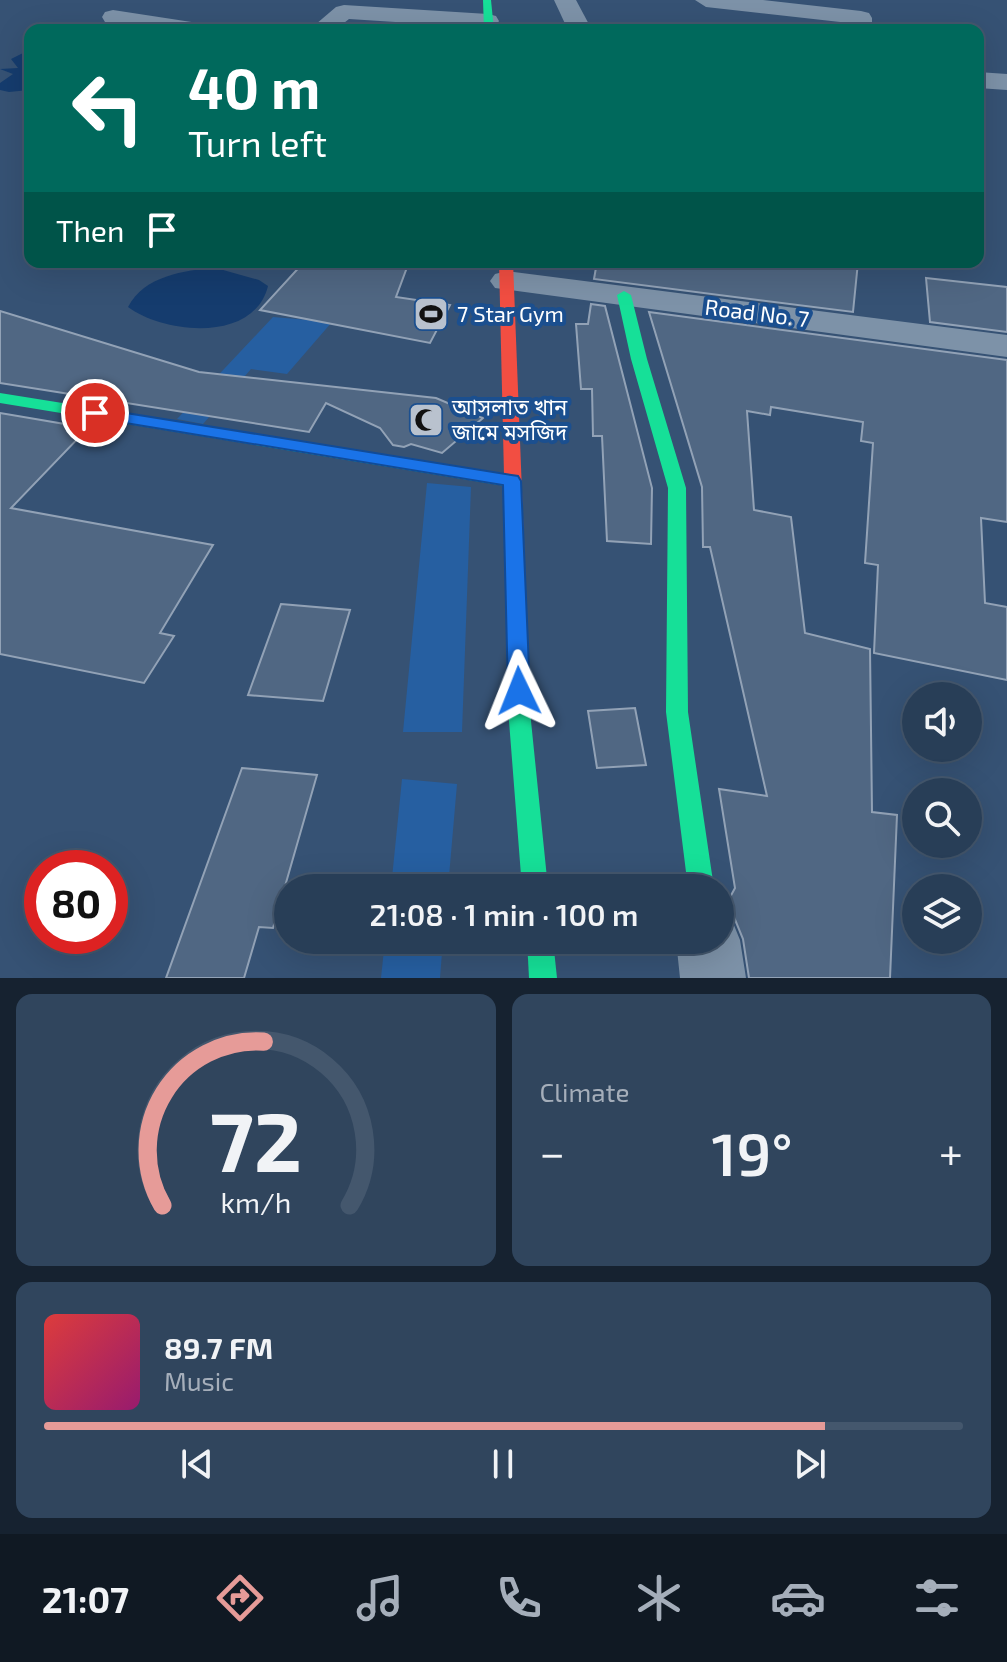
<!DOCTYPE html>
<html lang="en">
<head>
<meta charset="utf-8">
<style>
  body { margin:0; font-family:"Exo 2","Noto Sans Bengali",sans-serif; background:#30455d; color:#f1f3f6; height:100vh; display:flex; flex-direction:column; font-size:30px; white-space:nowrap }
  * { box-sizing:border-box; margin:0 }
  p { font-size:26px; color:#a5aeba }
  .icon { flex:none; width:44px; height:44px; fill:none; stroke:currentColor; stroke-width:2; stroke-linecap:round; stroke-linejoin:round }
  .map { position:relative; height:978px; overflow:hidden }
  .panel { display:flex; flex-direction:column; gap:16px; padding:16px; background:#162230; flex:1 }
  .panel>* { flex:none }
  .top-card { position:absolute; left:24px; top:24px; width:960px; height:244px; border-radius:16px; box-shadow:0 8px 32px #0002,0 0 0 2px #44576d; background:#00695c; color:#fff; overflow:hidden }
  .buttons { position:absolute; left:902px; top:682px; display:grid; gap:16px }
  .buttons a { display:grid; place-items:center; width:80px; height:80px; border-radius:50%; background:#283e57; box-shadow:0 8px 32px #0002,0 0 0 2px #44576d; font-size:40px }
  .speed { position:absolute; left:24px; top:850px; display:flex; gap:16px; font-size:40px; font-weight:700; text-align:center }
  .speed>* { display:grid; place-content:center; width:104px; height:104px; border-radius:50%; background:#283e57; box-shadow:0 8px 32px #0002,0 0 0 2px #44576d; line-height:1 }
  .speed .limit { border:12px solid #d22; background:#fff; color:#111 }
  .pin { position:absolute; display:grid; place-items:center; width:68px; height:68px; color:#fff; margin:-34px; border:4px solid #fff; border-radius:50%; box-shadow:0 2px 8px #0007 }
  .me { position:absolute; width:88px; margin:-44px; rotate:358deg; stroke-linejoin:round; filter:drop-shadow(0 0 6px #0008) }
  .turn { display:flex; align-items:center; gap:28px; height:168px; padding:0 32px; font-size:36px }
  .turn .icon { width:104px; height:104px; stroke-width:2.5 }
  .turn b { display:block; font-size:56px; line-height:68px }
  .then { display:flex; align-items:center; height:76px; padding:0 32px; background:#0003; gap:16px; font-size:30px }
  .big { font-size:60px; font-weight:600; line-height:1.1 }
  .panel .card { flex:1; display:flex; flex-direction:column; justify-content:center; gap:12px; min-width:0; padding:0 28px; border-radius:16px; background:#30455d }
  .panel .dial { align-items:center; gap:0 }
  .dial svg { height:208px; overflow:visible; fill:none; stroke:#44576d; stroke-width:7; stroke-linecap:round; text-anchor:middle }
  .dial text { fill:#f1f3f6; stroke:none }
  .song { display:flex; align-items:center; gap:24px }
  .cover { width:96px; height:96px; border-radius:12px; background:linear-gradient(135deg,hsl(0 70% 55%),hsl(320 70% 35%)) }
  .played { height:8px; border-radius:4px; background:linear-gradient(90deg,#e69b98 85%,#44576d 85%) }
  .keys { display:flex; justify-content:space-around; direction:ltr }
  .heat { display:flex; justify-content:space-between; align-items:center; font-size:44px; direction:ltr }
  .panel .tiles { flex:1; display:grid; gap:16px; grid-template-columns:1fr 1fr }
  .card:last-child { grid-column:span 2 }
  .trip { position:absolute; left:274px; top:874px; width:460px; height:80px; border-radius:40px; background:#283e57; box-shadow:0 8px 32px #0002,0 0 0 2px #44576d; font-weight:600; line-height:80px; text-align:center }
  .tabs { display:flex; height:128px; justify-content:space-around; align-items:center; background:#101923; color:#a5aeba }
  .tabs .icon { width:56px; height:56px }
  .tabs .current { color:#e69b98 }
  .tabs b { font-size:36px; color:#f1f3f6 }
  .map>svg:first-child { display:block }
  .green { fill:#265fa1 }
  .water { fill:#153c6e }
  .building { fill:#506783; stroke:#92a2b6; stroke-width:2 }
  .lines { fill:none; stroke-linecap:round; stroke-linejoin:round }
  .street { fill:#7d92a8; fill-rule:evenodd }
  .fast { fill:#16e098; fill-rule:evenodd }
  .jam { fill:#f24e42; fill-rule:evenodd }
  .route { fill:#1a73e8; stroke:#114b97; stroke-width:2 }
  .labels { text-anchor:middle; stroke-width:8; stroke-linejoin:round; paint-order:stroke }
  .street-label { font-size:22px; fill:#fff; stroke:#1b4f8f }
  .poi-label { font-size:22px; fill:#fff; stroke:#1b4f8f; text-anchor:start }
</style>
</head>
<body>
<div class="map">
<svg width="1007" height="978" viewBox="0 0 1007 978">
  <rect width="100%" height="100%" fill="#365274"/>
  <g class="green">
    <polygon points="273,317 332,322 287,374 251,369 203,424 177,419"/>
    <polygon points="427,483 471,487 462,732 403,732"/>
    <polygon points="402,779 457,784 448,888 391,888"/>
    <polygon points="385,940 443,940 440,978 381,978"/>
  </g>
  <g class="water">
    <polygon points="25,52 30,52 30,82 25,83 30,86 29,90 9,92 0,90 0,83 13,74 0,69 18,68 11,59"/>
    <path d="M 216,268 L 259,280 L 268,286 C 254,343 164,334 128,307 C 144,276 184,270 216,268 Z"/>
  </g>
  <g class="building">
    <polygon points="304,262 409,262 396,297 450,305 430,343 260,310"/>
    <polygon points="597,262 858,262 853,312 594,279"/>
    <polygon points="926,278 1007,287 1007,332 930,322"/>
    <polygon points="591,304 605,306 652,488 651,544 607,541 602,436 593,436 592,389 581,389 576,324 588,324"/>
    <polygon points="0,311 199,372 436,398 483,418 442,453 411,444 404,447 393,445 380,428 326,403 309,432 0,383"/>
    <polygon points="649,312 1007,360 1007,522 981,518 985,603 1007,607 1007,680 874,653 878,565 865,563 873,443 861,441 863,422 771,407 770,415 747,411 754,510 791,517 805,633 870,649 872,812 897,815 890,978 749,978 743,939 734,917 722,912 735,888 719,789 767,796 710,547 703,547 702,487"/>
    <polygon points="0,413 88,428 11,508 213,545 160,633 174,636 144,683 0,654"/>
    <polygon points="281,604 350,610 323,701 248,695"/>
    <polygon points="635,708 646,765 597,768 588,711"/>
    <polygon points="242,768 317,775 273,928 259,927 244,978 166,978"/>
  </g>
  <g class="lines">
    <g class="street">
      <polygon points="554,0 576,0 592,30 568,30"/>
      <polygon points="695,0 763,0 861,11 869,13 872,18 872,30 848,30 849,23 706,7"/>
      <polygon points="344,5 488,14 496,16 499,21 496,26 488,28 349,19 335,30 309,30 336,7"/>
      <polygon points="113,10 198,23 206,25 210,30 153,30 105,22 102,17 105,12"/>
      <polygon points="978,72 1007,74 1007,90 978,88"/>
      <polygon points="507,271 1007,335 1007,357 495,288 490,281 495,274"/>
      <polygon points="720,914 731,918 740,940 746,978 680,978 676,940 720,940"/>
    </g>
    <g class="fast">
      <polygon points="483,0 491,0 494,30 484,30"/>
      <polygon points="624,291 631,295 647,359 686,488 688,712 714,888 688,888 666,712 668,488 631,359 617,295"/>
      <polygon points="0,393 512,475 521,481 512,487 0,403"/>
      <polygon points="518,637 525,639 528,645 531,721 548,888 522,888 509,721 508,645 511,639"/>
      <polygon points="527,940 553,940 557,978 529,978"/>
    </g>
    <polygon class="jam" points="499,262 513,262 528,645 525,651 518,653 511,651 508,645"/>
  </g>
  <polygon class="route" points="95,408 518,476 521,481 530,691 527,698 519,700 511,698 508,691 503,485 89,417 87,413 89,410"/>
  <defs>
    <g id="stadium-square" transform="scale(1.8)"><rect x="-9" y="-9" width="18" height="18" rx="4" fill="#b9c2ce" stroke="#1b4f8f"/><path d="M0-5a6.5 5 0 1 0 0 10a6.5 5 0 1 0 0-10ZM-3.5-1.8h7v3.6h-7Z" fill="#111"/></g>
    <g id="mosque-square" transform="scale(1.8)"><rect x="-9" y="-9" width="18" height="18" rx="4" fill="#b9c2ce" stroke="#1b4f8f"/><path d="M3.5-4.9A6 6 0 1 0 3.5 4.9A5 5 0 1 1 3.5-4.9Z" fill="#111"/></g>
  </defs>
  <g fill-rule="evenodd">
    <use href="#stadium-square" x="431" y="314"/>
    <use href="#mosque-square" x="426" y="420"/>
  </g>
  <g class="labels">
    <g class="street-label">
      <text transform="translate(757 313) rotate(7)" y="8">Road No. 7</text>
    </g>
    <g class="poi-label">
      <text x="457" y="322">7 Star Gym</text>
      <text x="452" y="415">আসলাত খান<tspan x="452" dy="25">জামে মসজিদ</tspan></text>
    </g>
  </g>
</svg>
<div class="buttons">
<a><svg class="icon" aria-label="sound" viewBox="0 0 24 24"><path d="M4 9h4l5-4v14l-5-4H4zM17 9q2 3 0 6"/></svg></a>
<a><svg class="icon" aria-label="search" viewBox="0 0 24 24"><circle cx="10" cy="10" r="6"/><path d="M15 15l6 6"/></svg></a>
<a><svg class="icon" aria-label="layers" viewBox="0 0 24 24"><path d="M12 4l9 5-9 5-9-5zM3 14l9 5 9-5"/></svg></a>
</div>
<div class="speed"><div class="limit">80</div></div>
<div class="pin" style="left:95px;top:413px;background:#d93025"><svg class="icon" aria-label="arrive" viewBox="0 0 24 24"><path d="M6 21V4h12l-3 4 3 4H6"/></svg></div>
<svg class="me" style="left:519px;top:691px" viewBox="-20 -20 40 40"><path d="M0-17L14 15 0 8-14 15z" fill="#1a73e8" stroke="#fff" stroke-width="4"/></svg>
<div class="trip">21:08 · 1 min · 100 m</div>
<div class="top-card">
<div class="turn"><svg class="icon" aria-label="left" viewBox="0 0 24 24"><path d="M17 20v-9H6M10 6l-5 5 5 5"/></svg><div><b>40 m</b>Turn left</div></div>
<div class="then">Then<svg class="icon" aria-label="arrive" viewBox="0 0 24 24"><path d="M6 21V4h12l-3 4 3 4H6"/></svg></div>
</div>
</div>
<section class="panel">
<div class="tiles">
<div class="card dial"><svg viewBox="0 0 100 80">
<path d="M14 69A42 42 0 1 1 86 69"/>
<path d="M14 69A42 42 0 0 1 53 6" stroke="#e69b98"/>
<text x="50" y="56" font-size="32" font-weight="700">72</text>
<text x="50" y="72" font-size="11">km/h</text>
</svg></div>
<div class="card"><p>Climate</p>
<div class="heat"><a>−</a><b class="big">19°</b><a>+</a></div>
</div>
<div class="card">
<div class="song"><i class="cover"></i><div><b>89.7 FM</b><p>Music</p></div></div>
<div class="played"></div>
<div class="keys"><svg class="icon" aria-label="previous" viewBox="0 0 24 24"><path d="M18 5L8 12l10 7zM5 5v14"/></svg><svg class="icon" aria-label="pause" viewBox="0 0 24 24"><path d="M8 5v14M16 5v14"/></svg><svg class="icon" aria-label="next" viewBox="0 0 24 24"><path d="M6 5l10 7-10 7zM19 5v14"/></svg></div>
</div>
</div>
</section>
<nav class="tabs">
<b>21:07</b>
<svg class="icon current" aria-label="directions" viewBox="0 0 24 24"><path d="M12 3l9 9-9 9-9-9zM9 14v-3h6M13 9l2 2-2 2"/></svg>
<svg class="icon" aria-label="music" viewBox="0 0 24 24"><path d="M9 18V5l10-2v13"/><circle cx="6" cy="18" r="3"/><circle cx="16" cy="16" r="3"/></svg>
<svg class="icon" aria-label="phone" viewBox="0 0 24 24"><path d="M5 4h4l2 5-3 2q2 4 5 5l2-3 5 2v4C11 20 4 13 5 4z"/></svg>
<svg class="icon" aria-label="climate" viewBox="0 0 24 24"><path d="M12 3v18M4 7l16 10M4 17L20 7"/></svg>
<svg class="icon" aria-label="car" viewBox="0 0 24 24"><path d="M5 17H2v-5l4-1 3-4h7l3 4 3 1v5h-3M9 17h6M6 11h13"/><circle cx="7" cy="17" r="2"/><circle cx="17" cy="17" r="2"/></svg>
<svg class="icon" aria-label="filters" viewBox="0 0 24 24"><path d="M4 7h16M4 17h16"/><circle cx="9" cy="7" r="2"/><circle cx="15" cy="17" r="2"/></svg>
</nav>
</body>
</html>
